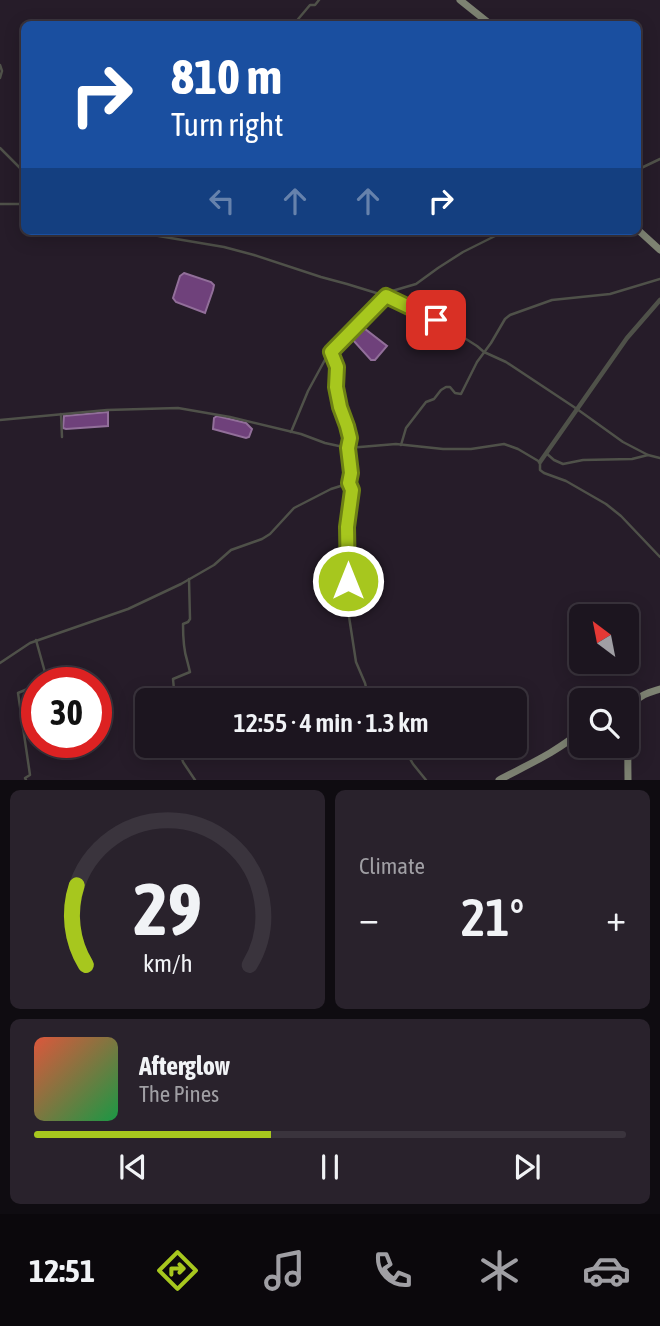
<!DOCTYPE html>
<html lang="en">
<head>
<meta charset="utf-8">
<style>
  body { margin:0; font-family:"Asap Condensed",sans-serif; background:#29222c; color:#f1f3f6; height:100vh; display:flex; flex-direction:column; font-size:26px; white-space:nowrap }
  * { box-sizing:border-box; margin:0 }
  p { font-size:23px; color:#a09fa4 }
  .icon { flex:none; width:38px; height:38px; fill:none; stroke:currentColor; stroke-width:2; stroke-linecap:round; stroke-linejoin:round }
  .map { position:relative; height:780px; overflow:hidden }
  .details { display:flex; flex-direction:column; gap:10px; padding:10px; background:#0f0c11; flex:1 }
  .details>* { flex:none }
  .banner { position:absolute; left:21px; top:21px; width:620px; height:214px; border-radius:10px; box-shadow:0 4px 18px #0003,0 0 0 2px #3a343d; background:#1a4fa0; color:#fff; overflow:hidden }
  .needle { width:46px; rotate:328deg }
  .buttons { position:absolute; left:569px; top:604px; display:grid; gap:14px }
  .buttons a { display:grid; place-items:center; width:70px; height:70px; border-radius:10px; background:#1c151f; box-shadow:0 4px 18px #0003,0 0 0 2px #3a343d; font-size:35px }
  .speed { position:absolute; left:21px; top:667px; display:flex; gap:14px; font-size:35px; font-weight:700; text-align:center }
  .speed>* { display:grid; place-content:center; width:91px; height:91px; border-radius:50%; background:#1c151f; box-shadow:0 4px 18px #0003,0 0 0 2px #3a343d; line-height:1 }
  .speed .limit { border:10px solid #d22; background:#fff; color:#111 }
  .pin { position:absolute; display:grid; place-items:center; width:60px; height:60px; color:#fff; margin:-30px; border-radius:14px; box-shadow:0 4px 10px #0006 }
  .me { position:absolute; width:77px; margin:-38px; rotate:0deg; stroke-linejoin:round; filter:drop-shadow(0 0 5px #0008) }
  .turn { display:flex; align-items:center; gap:24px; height:147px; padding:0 35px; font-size:32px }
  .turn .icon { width:91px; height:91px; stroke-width:2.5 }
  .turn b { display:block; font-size:49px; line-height:60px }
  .lanes { display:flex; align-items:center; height:66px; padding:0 35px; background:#0003; justify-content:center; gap:35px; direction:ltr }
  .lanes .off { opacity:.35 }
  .big { font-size:52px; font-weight:600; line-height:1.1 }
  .details .widget { flex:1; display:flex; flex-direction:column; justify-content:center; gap:10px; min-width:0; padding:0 24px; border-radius:10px; background:#29222c }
  .details .dial { align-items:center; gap:0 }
  .dial svg { height:182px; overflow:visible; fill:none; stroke:#3a343d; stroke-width:7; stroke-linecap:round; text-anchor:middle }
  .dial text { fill:#f1f3f6; stroke:none }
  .song { display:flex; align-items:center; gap:21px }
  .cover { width:84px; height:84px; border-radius:10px; background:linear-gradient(135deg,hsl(10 70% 55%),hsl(140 70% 35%)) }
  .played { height:7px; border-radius:4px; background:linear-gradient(90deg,#a7c71e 40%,#3a343d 40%) }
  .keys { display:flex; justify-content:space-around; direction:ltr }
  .heat { display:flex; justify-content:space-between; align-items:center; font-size:38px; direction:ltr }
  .details .tiles { flex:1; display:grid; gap:10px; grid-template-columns:1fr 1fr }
  .widget:last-child { grid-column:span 2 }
  .trip { position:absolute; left:135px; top:688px; width:392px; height:70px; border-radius:10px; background:#1c151f; box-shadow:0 4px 18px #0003,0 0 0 2px #3a343d; font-weight:600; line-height:70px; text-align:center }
  .tabs { display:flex; height:112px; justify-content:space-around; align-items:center; background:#0b080c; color:#a09fa4 }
  .tabs .icon { width:49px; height:49px }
  .tabs .on { color:#a7c71e }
  .tabs b { font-size:32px; color:#f1f3f6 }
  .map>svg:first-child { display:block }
  .water { fill:#6f417b; stroke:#926f9a; stroke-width:2 }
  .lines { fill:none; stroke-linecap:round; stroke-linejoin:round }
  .minor { stroke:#4f5149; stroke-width:2.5 }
  .tertiary { stroke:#4f5149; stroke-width:4.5 }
  .primary { stroke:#7d8272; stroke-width:7 }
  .route-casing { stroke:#6d8114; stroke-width:18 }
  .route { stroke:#a7c71e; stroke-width:12 }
</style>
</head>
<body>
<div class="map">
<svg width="660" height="780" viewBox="0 0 660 780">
  <rect width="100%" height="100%" fill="#261c29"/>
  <g class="water">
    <polygon points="184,273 211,282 214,285 213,290 205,313 176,302 173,298 180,276"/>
    <polygon points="361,328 365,329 387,346 375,360 371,360 352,339"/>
    <polygon points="108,412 108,426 66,429 63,428 64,416"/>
    <polygon points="217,416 246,423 252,429 249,437 246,438 213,429 214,418"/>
  </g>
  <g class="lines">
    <g class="minor">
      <polyline points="294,24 310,5 315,5 319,0"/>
      <polyline points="0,65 2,71 0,78"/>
      <polyline points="0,148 24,172"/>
      <polyline points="637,170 660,159"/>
      <polyline points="0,204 24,204"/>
      <polyline points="129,231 224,247 254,255 321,277 347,284 386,296 436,320 477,346 484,352 506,362 577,409 623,442 648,455"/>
      <polyline points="331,352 337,367 336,379 337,394 340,407 347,426 350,438 348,448 351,473 350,483 352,490 347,527 348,610 356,662 365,683 369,700"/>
      <polyline points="61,414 62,437"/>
      <polyline points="0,420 107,410 178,408 230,417 301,434 325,443 348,448 396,444 443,449 471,449 504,444 518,449 540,462 540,470 544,473 566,481 606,504 621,516 660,557"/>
      <polyline points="291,432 308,391 327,356 386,296 392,291 416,284 438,268 463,252 505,231"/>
      <polyline points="401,445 406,428 426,402 434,399 441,390 446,387 450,387 455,393 461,394 477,362 491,343 505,319 510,315 552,300 610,294 660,279"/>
      <polyline points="546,453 554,460 563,464 583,460 632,459 648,455 660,458"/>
      <polyline points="36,640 46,676 46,680 43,682"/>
      <polyline points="0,663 30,643 128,609 181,584 214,565 231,550 262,539 270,534 294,508 331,489 350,483"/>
      <path d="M 175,700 L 173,679 L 190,672 C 189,668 188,664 187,660 C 184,651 183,634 183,624 L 188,622 L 190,619 L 189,579"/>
      <polyline points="178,746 183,762 195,780"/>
      <polyline points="403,746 413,764 426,780"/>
      <polyline points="26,780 25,778 30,775 18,693 37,685"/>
    </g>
    <polyline class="tertiary" points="540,462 627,338 660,300"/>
    <g class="primary">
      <polyline points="460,0 490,24"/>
      <polyline points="637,229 660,250"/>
      <path d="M 499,780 C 527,765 557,752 581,731"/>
      <path d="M 628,780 C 628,763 626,714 635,702 C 641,694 651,692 660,689"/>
    </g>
  </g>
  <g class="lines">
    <g class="route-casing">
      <polyline id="route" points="348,581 347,527 352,490 349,483 351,473 348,448 350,438 347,426 340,407 336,387 337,367 331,352 386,296 436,320"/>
    </g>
    <use href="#route" class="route"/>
  </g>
</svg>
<div class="buttons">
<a><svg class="needle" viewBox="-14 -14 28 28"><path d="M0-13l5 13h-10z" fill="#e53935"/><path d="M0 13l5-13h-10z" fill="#a09fa4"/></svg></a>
<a><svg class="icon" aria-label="search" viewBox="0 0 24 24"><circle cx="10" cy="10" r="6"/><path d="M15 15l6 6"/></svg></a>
</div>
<div class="speed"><div class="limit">30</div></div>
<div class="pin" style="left:436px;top:320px;background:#d93025"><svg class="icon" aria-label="arrive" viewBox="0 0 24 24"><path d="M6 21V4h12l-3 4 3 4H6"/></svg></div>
<svg class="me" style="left:348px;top:581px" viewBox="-20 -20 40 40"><circle r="17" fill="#a7c71e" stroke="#fff" stroke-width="3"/><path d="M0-11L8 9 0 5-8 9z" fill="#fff"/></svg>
<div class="trip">12:55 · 4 min · 1.3 km</div>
<div class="banner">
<div class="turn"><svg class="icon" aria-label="right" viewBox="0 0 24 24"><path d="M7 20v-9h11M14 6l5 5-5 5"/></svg><div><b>810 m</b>Turn right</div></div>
<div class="lanes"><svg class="icon off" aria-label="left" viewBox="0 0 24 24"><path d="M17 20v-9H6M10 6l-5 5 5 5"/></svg><svg class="icon off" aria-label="ahead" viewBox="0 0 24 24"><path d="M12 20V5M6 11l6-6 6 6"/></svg><svg class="icon off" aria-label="ahead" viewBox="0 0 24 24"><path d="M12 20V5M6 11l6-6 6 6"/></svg><svg class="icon" aria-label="right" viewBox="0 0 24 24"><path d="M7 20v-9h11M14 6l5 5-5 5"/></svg></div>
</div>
</div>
<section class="details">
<div class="tiles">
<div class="widget dial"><svg viewBox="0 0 100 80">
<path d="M14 69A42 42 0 1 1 86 69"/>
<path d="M14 69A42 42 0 0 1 10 34" stroke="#a7c71e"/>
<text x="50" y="56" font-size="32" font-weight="700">29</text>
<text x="50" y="72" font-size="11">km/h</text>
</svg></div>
<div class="widget"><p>Climate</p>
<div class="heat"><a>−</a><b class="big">21°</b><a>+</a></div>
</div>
<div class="widget">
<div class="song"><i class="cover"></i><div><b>Afterglow</b><p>The Pines</p></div></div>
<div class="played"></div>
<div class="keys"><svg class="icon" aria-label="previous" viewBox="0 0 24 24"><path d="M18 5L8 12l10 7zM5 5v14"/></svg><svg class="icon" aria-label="pause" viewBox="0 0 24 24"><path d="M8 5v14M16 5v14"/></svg><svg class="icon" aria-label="next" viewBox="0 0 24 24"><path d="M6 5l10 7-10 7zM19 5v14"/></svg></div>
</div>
</div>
</section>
<nav class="tabs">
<b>12:51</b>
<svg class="icon on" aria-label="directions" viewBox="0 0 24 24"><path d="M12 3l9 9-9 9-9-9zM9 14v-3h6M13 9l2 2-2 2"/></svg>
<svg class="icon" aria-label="music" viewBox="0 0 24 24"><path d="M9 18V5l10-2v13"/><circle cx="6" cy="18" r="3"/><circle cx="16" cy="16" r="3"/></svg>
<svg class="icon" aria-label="phone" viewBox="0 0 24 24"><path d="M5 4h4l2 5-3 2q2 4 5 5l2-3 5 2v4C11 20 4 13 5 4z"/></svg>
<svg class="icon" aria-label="climate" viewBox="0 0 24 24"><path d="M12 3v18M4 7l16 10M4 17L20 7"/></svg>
<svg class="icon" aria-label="car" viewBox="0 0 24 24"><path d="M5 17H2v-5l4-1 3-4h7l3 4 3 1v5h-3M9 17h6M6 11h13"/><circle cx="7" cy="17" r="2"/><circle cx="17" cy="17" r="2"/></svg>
</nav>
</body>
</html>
